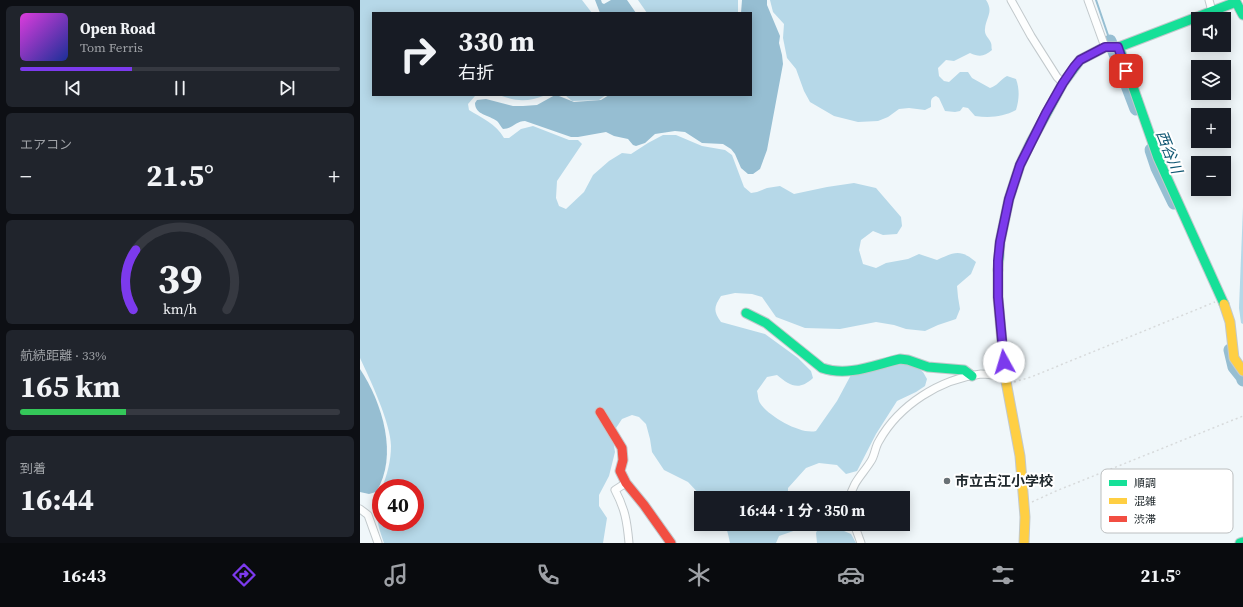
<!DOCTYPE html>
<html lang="ja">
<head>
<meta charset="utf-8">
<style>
  body { margin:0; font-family:"Source Serif 4","Noto Sans JP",serif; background:#20242c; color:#f1f3f6; height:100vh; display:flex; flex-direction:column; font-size:15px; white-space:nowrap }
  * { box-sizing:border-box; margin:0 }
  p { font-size:13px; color:#9ea1a6 }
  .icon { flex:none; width:22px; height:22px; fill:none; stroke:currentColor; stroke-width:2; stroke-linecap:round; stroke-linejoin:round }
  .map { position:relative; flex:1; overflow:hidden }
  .side { display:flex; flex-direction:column; gap:6px; padding:6px; background:#0d0f14; width:360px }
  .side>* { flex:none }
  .hud { position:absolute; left:12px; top:12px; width:380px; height:84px; border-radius:0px; box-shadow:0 2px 10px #0003; background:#171b24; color:#f1f3f6; overflow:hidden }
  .controls { position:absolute; left:831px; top:12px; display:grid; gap:8px }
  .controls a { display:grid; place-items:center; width:40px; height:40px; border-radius:0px; background:#171b24; box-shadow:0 2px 10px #0003; font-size:20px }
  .speed { position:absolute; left:12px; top:479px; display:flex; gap:8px; font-size:20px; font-weight:700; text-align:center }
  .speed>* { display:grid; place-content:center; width:52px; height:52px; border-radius:50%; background:#171b24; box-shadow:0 2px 10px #0003; line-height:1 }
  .speed .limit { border:6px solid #d22; background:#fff; color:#111 }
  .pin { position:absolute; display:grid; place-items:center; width:34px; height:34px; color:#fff; margin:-17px; border-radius:8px; box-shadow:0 2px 6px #0006 }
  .me { position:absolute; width:44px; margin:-22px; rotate:354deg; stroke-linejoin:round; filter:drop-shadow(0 0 3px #0008) }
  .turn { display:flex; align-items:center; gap:14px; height:84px; padding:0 20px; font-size:18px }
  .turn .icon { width:52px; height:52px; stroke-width:2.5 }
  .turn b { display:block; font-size:28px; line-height:34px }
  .big { font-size:30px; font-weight:700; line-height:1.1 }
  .side .tile { flex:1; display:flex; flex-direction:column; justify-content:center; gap:6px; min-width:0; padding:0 14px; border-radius:6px; background:#20242c }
  .side .dial { align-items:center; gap:0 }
  .dial svg { height:104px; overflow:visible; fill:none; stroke:#363941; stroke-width:7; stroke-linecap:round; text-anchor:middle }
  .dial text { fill:#f1f3f6; stroke:none }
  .song { display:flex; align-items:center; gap:12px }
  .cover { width:48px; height:48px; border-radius:6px; background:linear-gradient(135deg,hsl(300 70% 55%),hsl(230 70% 35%)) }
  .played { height:4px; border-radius:2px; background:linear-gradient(90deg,#7c3aed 35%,#363941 35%) }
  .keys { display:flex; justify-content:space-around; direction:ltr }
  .heat { display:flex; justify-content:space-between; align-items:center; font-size:22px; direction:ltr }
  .charge { height:6px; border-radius:3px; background:linear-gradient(90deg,#34c759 33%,#363941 0) }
  .trip { position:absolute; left:334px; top:491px; width:216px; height:40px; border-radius:0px; background:#171b24; box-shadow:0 2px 10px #0003; font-weight:700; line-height:40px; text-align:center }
  .tab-bar { display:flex; height:64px; justify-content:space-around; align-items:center; background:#090b0e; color:#9ea1a6 }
  .tab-bar .icon { width:28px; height:28px }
  .tab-bar .current { color:#7c3aed }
  .tab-bar b { font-size:18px; color:#f1f3f6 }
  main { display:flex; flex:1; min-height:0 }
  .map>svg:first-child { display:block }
  .forest { fill:#b6d8e8 }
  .water { fill:#96bed2 }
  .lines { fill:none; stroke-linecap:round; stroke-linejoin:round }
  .stream { stroke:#96bed2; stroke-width:2 }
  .river { stroke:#96bed2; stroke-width:13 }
  .street-casing { stroke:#c2c9cc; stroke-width:9 }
  .fast-casing { stroke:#c2c9cc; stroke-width:11 }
  .slow-casing { stroke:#c2c9cc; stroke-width:11 }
  .jam-casing { stroke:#c2c9cc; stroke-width:11 }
  .path { stroke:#d7dadb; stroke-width:1.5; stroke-dasharray:2 3; stroke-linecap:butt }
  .street { stroke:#fdfefe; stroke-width:7 }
  .fast { stroke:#16e098; stroke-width:9 }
  .slow { stroke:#ffcf43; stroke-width:9 }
  .jam { stroke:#f24e42; stroke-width:9 }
  .route-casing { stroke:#51269a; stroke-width:10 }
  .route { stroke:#7c3aed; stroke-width:7 }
  .poi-dot { fill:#697175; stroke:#fff; stroke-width:1.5 }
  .labels { text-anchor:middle; stroke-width:4; stroke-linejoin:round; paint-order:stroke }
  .poi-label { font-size:14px; font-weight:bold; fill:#20292d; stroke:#fff; text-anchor:start }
  .water-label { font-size:15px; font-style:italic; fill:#105773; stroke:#fff }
  .key { fill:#fff; stroke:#bcbfc0; stroke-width:1 }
  .key-label { font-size:11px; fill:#20292d }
</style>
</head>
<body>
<main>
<section class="side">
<div class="tile">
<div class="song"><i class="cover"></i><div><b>Open Road</b><p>Tom Ferris</p></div></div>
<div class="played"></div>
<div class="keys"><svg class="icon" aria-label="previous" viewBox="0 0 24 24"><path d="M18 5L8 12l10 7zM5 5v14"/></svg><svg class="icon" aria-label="pause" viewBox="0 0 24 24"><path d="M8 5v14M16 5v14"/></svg><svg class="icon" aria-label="next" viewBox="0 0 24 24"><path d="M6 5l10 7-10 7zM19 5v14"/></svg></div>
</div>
<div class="tile"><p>エアコン</p>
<div class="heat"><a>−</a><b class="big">21.5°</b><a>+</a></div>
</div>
<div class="tile dial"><svg viewBox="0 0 100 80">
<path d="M14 69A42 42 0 1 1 86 69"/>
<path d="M14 69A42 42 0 0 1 16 23" stroke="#7c3aed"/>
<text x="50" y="56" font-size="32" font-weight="700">39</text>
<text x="50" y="72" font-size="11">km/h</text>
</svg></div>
<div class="tile"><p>航続距離 · 33%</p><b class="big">165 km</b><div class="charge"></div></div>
<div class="tile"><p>到着</p><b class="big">16:44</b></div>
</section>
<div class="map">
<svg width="883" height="543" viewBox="0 0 883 543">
  <rect width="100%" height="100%" fill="#f0f7fa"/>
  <g class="forest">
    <path d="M 0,0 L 222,0 L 232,13 L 13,13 L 13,95 L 119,95 L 115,96 L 108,104 L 109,110 C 122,118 136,124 144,138 L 149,138 L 161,129 L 173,126 L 209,140 L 218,140 L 222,144 L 197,181 L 196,198 L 199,206 L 206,209 L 224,192 L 233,175 L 249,161 L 262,153 L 271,154 L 288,143 L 303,135 L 316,135 L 342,146 L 365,150 L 372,155 L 384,187 L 391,193 L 397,192 L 407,188 L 420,186 L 434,194 L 467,187 L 494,183 L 516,188 L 541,217 L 542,226 L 537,234 L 523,235 L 513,231 L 501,240 L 499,250 L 503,264 L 516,268 L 526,263 L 548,259 L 559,254 L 577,260 C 594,252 601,249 616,262 L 611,274 L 597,286 L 598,297 L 600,309 L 596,319 L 578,325 L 565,331 L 546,329 L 534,325 L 516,322 L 480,329 L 445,328 L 416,317 L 402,297 L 392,294 L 375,293 L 361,296 C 354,307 353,311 361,322 L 405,334 L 438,358 L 451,371 L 453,378 C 439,391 430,386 417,375 L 407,377 L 397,391 C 398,394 398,400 400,403 C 408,416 441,435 456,431 L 477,401 L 492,373 L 543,363 L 554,365 L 563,372 L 567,379 L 565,386 L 556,392 L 537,401 L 516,434 L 497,471 L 486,474 L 477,465 L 459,463 L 446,468 L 428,488 L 428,496 L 430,498 L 343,498 L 328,482 L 304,470 L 292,452 L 290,439 L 286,424 L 279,417 L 272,415 L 262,419 L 256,428 L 253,440 L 255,452 L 249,476 L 239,495 L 239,506 L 247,518 L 243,543 L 24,543 C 17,523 13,510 21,490 L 21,522 L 55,522 L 55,488 L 22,488 C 27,475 31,461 31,446 C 31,424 10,379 0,358 Z"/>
    <polygon points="278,0 378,0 378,13 287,13"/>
    <path d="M 410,0 L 626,0 C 634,12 626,17 625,29 C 624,35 629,38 631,43 C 632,45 631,48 632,50 C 624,57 619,57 610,53 L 594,61 L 586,60 L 578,68 L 579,76 L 584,81 L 589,82 L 600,72 L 608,72 L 612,78 L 630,88 C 637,86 640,80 647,76 L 656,79 C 660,90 659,100 656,110 C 643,117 630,118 615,116 L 608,108 L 603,107 L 600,111 L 595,112 L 585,111 L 579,98 L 576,96 C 570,98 571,101 571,107 L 565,110 L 549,108 L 539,109 L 528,117 L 518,121 L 498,122 L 474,116 L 450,102 L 444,91 L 436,69 L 427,58 L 423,38 L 424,24 L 413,12 Z"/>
    <path d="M 139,95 L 186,95 C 168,102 157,102 139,95 Z"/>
    <polygon points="205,95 246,95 239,100 212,101"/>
    <polygon points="883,207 883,324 881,323 879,308"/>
    <polygon points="365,524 445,524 442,528 419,536 416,543 370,543 368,534"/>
    <polygon points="459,526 477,528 491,534 496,543 457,543 456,533"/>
  </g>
  <g class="water">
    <polygon points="235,0 241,0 242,3 244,4 251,0 267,0 276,13 240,13"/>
    <path d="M 382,0 L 407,0 L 407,5 L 420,36 L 419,43 L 422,55 L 423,64 L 407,150 L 400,169 L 393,174 L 388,174 L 381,168 L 375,154 L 371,149 L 363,144 L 342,143 L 325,132 L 315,131 L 295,134 L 285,143 L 276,146 L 273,145 L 268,139 L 254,136 L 246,132 L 218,137 L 211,137 L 165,121 C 156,121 152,129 143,129 C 141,127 139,123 137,121 C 129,115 115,115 115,103 L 117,100 L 126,99 L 153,106 L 163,106 L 177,105 L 195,95 L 199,96 L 214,102 L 241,100 L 249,95 L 391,95 L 391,13 L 381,13 Z"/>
    <path d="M 0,369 C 22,402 39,456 16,492 L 9,494 L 0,492 Z"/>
  </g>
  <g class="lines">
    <polyline class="stream" points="736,0 750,41"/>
    <g class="river">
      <polyline points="750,41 776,109"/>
      <polyline points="791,150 797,168 814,203"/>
      <polyline points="870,350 874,367 882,377 883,380"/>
    </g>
    <g class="street-casing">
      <g id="street">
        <polyline points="651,0 671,36 697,77 703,83"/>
        <polyline points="728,0 745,47"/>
        <polyline points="849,0 852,11"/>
        <path d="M 266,483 L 255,490 C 265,509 267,521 269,543"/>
        <path d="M 490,498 C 492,483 503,474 511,461 C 515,455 515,447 519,441 C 539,405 580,379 621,374 C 628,374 637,376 645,376"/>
        <polyline points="0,509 8,515 18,543"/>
        <polyline points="494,524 501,543"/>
      </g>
    </g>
    <g class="fast-casing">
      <g id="fast">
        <polyline points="759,47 798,158 864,304"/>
        <polyline points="638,270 640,242 649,199 660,165 671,142 703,83 720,60 745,47 759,47 876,2 883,15"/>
        <path d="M 386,313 L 406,323 L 462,368 C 488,377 514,365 540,359 L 548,360 L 568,367 L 604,370 L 612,376"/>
        <polyline points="880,543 883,542"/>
      </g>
    </g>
    <g class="slow-casing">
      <g id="slow">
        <polyline points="638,270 638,297 645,376 660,456 665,517 664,543"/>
        <polyline points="864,304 870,322 874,358 883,371"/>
      </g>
    </g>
    <g class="jam-casing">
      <polyline id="jam" points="240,412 262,448 263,460 260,471 266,483 284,505 311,543"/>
    </g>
    <g class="path">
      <polyline points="654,382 671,377 855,302"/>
      <polyline points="672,502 696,491 883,416"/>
    </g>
    <use href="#street" class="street"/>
    <use href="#fast" class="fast"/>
    <use href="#slow" class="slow"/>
    <use href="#jam" class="jam"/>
  </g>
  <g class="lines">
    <g class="route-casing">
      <polyline id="route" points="644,362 638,297 638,261 640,242 649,199 660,165 686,113 703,83 714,67 720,60 745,47 758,47 766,71"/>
    </g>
    <use href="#route" class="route"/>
  </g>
  <circle class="poi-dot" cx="587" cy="481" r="4"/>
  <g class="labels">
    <g class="poi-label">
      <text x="595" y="486">市立古江小学校</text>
    </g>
    <g class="water-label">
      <text transform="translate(809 152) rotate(68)" y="5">西谷川</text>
    </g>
  </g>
  <rect x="741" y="469" width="132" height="64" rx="6" class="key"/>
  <rect x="749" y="480" width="18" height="6" fill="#16e098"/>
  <rect x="749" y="498" width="18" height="6" fill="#ffcf43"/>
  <rect x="749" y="516" width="18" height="6" fill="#f24e42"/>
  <g class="key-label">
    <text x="774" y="487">順調</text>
    <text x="774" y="505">混雑</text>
    <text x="774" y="523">渋滞</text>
  </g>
</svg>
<div class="controls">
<a><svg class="icon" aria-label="sound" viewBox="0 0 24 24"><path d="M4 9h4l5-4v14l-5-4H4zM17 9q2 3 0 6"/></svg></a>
<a><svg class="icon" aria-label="layers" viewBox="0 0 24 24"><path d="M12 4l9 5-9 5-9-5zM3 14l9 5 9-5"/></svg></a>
<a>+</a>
<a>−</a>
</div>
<div class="speed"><div class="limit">40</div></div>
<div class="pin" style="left:766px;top:71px;background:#d93025"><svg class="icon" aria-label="arrive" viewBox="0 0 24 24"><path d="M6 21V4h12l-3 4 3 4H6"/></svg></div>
<svg class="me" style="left:644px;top:362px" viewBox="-20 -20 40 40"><circle r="19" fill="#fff"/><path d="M0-13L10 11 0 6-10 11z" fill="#7c3aed"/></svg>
<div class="trip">16:44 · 1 分 · 350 m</div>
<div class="hud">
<div class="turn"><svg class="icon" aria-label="right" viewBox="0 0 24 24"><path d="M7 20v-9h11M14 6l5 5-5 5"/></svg><div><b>330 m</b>右折</div></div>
</div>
</div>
</main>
<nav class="tab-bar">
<b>16:43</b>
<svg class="icon current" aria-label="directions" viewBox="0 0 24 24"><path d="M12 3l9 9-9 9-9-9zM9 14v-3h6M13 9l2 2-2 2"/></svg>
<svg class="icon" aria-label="music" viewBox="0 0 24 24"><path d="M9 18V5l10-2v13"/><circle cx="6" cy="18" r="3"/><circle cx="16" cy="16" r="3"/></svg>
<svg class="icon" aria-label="phone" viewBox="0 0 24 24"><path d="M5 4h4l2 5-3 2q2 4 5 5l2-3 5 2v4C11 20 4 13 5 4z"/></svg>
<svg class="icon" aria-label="climate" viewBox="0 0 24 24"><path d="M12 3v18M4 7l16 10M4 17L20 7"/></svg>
<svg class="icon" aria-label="car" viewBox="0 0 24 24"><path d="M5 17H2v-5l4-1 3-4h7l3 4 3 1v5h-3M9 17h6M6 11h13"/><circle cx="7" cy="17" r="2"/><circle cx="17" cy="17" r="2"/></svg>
<svg class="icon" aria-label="filters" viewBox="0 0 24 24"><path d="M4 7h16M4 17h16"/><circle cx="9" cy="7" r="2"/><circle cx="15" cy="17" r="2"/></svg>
<b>21.5°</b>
</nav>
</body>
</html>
